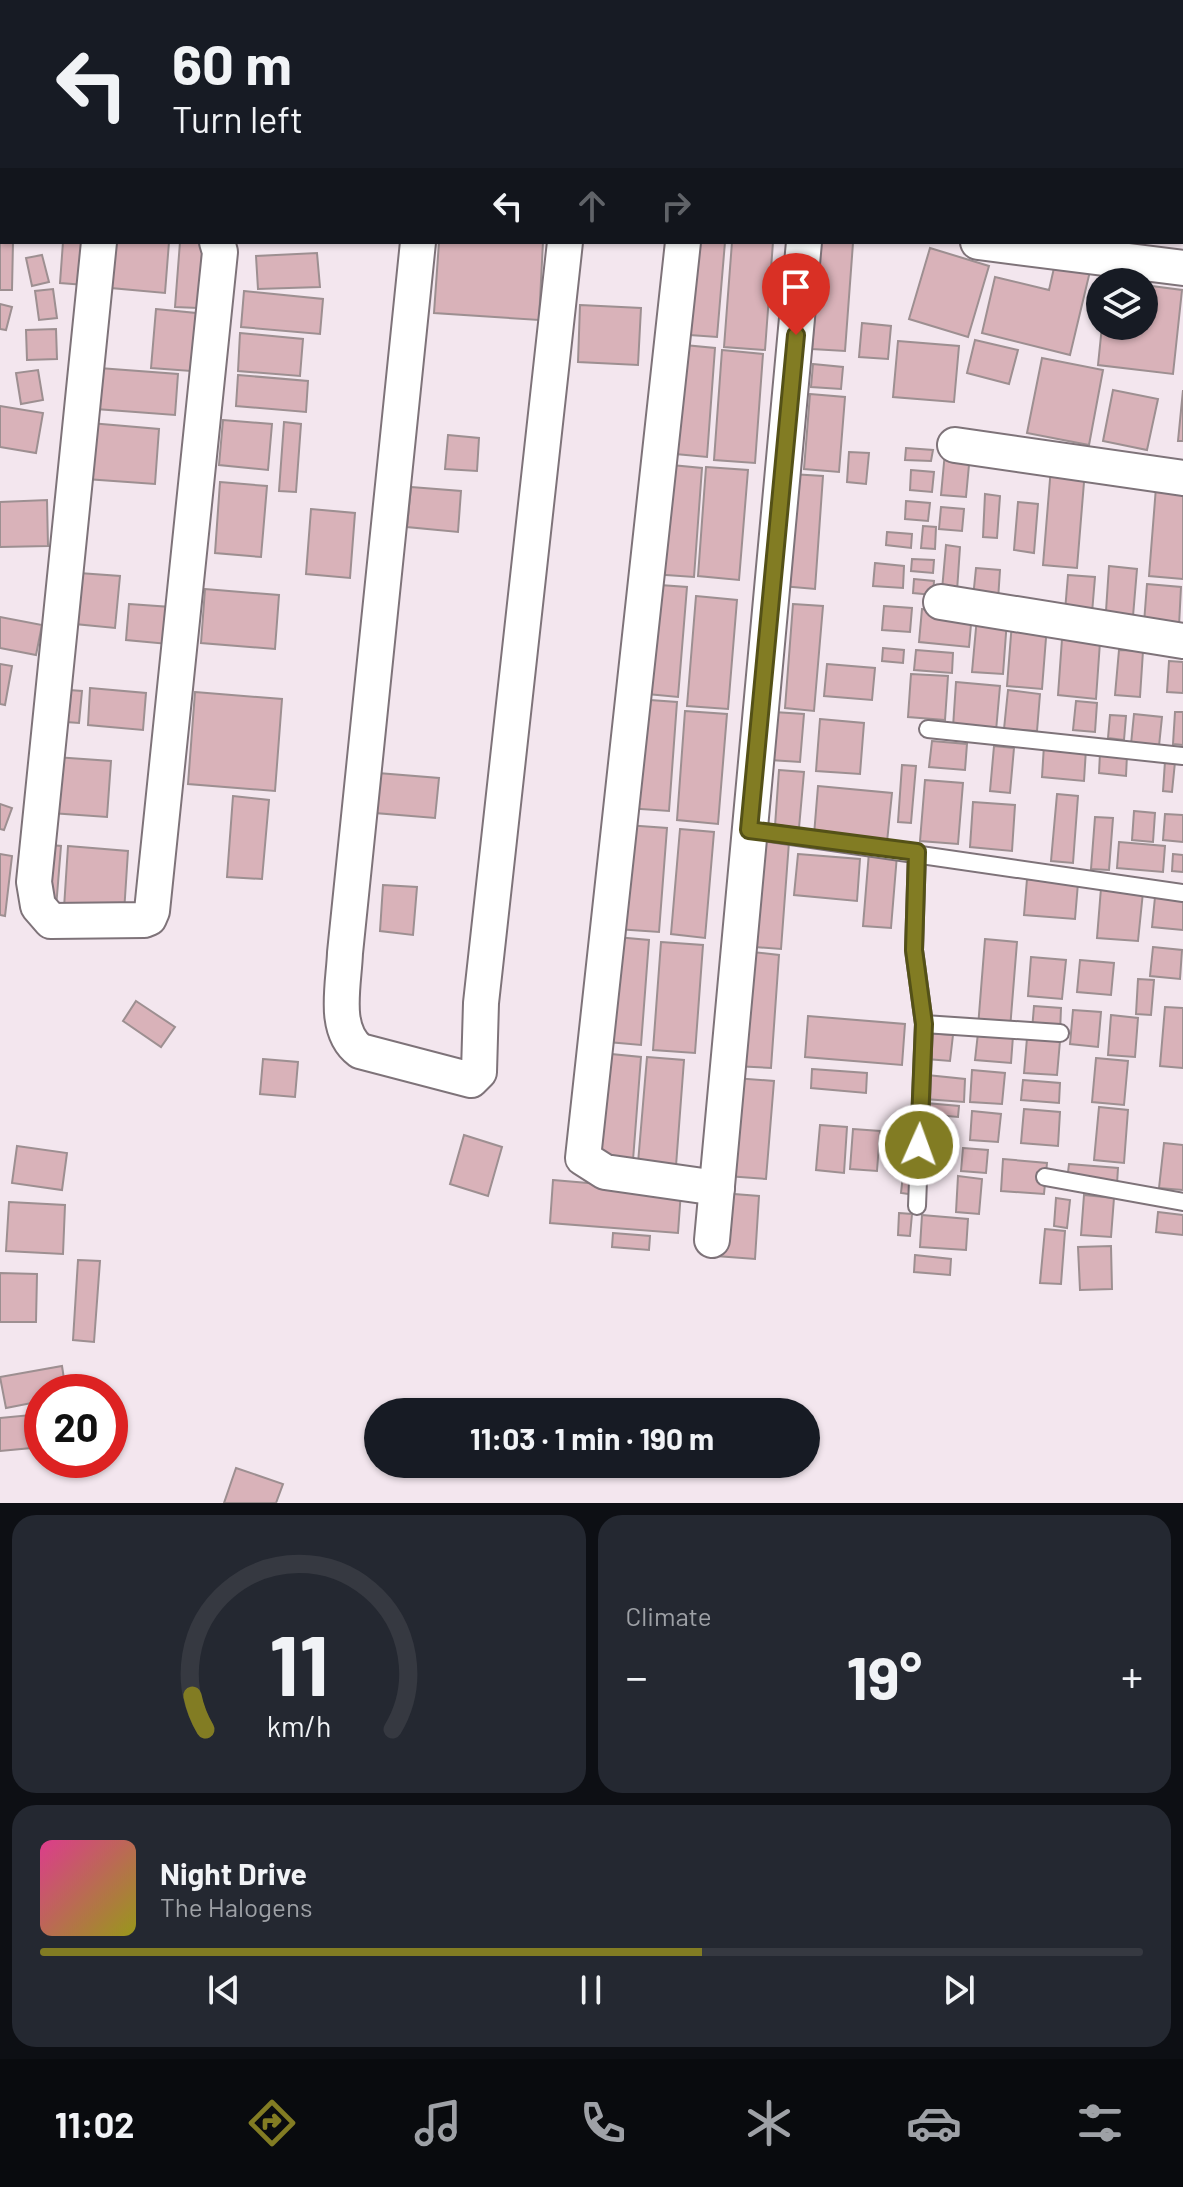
<!DOCTYPE html>
<html lang="en">
<head>
<meta charset="utf-8">
<style>
  body { margin:0; font-family:Barlow,sans-serif; background:#242831; color:#f1f3f6; height:100vh; display:flex; flex-direction:column; font-size:30px; white-space:nowrap }
  * { box-sizing:border-box; margin:0 }
  p { font-size:26px; color:#9ea1a6 }
  .icon { flex:none; width:44px; height:44px; fill:none; stroke:currentColor; stroke-width:2; stroke-linecap:round; stroke-linejoin:round }
  .map { position:relative; height:1503px; overflow:hidden }
  .details { display:flex; flex-direction:column; gap:12px; padding:12px; background:#0d0f14; flex:1 }
  .details>* { flex:none }
  .hud { position:absolute; left:0px; top:0px; width:1184px; height:244px; box-shadow:0 2px 6px #0004; background:#171b24; color:#f1f3f6; overflow:hidden }
  .fabs { position:absolute; left:1086px; top:268px; display:grid; gap:16px }
  .fabs a { display:grid; place-items:center; width:72px; height:72px; border-radius:50%; background:#171b24; box-shadow:0 2px 6px #0004; font-size:40px }
  .speed { position:absolute; left:24px; top:1374px; display:flex; gap:16px; font-size:40px; font-weight:700; text-align:center }
  .speed>* { display:grid; place-content:center; width:104px; height:104px; border-radius:50%; background:#171b24; box-shadow:0 2px 6px #0004; line-height:1 }
  .speed .limit { border:12px solid #d22; background:#fff; color:#111 }
  .pin { position:absolute; display:grid; place-items:center; width:68px; height:68px; color:#fff; margin:-82px -34px; border-radius:50% 50% 50% 0; rotate:-45deg; box-shadow:0 0 8px #0007 }
  .pin .icon { rotate:45deg }
  .me { position:absolute; width:88px; margin:-44px; rotate:2deg; stroke-linejoin:round; filter:drop-shadow(0 0 6px #0008) }
  .turn { display:flex; align-items:center; gap:28px; height:168px; padding:0 40px; font-size:36px }
  .turn .icon { width:104px; height:104px; stroke-width:2.5 }
  .turn b { display:block; font-size:56px; line-height:68px }
  .lanes { display:flex; align-items:center; height:76px; padding:0 40px; background:#0003; justify-content:center; gap:40px; direction:ltr }
  .lanes .off { opacity:.35 }
  .big { font-size:60px; font-weight:700; line-height:1.1 }
  .details .widget { flex:1; display:flex; flex-direction:column; justify-content:center; gap:12px; min-width:0; padding:0 28px; border-radius:24px; background:#242831 }
  .details .dial { align-items:center; gap:0 }
  .dial svg { height:208px; overflow:visible; fill:none; stroke:#363941; stroke-width:7; stroke-linecap:round; text-anchor:middle }
  .dial text { fill:#f1f3f6; stroke:none }
  .song { display:flex; align-items:center; gap:24px }
  .cover { width:96px; height:96px; border-radius:12px; background:linear-gradient(135deg,hsl(330 70% 55%),hsl(60 70% 35%)) }
  .played { height:8px; border-radius:4px; background:linear-gradient(90deg,#827c23 60%,#363941 60%) }
  .keys { display:flex; justify-content:space-around; direction:ltr }
  .heat { display:flex; justify-content:space-between; align-items:center; font-size:44px; direction:ltr }
  .details .tiles { flex:1; display:grid; gap:12px; grid-template-columns:1fr 1fr }
  .widget:last-child { grid-column:span 2 }
  .trip { position:absolute; left:364px; top:1398px; width:456px; height:80px; border-radius:40px; background:#171b24; box-shadow:0 2px 6px #0004; font-weight:700; line-height:80px; text-align:center }
  .dock { display:flex; height:128px; justify-content:space-around; align-items:center; background:#090b0e; color:#9ea1a6 }
  .dock .icon { width:56px; height:56px }
  .dock .on { color:#827c23 }
  .dock b { font-size:36px; color:#f1f3f6 }
  .map>svg:first-child { display:block }
  .building { fill:#d9b2b9; stroke:#9d8f91; stroke-width:2 }
  .lines { fill:none; stroke-linecap:round; stroke-linejoin:round }
  .lane-casing { stroke:#7e7379; stroke-width:20 }
  .street-casing { stroke:#7e7379; stroke-width:38 }
  .lane { stroke:#fff; stroke-width:16 }
  .street { stroke:#fff; stroke-width:34 }
  .route-casing { stroke:#545117; stroke-width:20 }
  .route { stroke:#827c23; stroke-width:14 }
</style>
</head>
<body>
<div class="map">
<svg width="1183" height="1503" viewBox="0 0 1183 1503">
  <rect width="100%" height="100%" fill="#f3e6ee"/>
  <g class="building">
    <polygon points="193,0 263,0 192,2"/>
    <rect x="0" y="34" width="2" height="58"/>
    <polygon points="0,240 13,242 12,290 0,290"/>
    <polygon points="63,242 88,242 85,285 60,283"/>
    <polygon points="114,242 169,242 165,293 111,288"/>
    <polygon points="180,242 203,242 198,308 175,307"/>
    <polygon points="439,242 543,242 539,320 434,313"/>
    <polygon points="683,242 725,242 717,337 676,334"/>
    <polygon points="732,242 773,242 765,350 724,347"/>
    <polygon points="821,242 853,243 845,351 812,349"/>
    <polygon points="930,248 989,266 968,337 909,319"/>
    <polygon points="317,253 320,287 258,289 256,256"/>
    <polygon points="42,255 49,282 32,286 26,258"/>
    <polygon points="1056,259 1091,267 1070,355 982,333 995,277 1049,290"/>
    <polygon points="1144,285 1182,290 1173,374 1098,365 1102,326 1144,326"/>
    <polygon points="53,289 57,318 39,320 35,291"/>
    <polygon points="244,291 323,299 320,334 241,327"/>
    <polygon points="0,304 12,307 6,330 0,329"/>
    <polygon points="580,305 641,308 638,365 578,362"/>
    <polygon points="156,309 196,313 191,371 151,368"/>
    <polygon points="862,323 891,326 888,359 859,357"/>
    <polygon points="56,329 57,359 27,360 26,330"/>
    <polygon points="240,333 303,339 300,376 238,371"/>
    <polygon points="975,340 1018,350 1009,384 967,373"/>
    <polygon points="898,341 959,346 954,402 893,397"/>
    <polygon points="674,344 715,348 707,457 665,453"/>
    <polygon points="722,350 763,354 755,463 714,460"/>
    <polygon points="1042,358 1103,370 1089,445 1027,433"/>
    <polygon points="813,364 843,367 841,389 811,387"/>
    <polygon points="99,368 178,374 175,415 96,409"/>
    <polygon points="38,370 43,400 21,404 16,373"/>
    <polygon points="238,375 308,381 306,412 236,406"/>
    <polygon points="1113,390 1158,399 1147,450 1103,441"/>
    <polygon points="1183,390 1183,441 1178,441"/>
    <polygon points="810,394 845,397 839,472 804,469"/>
    <polygon points="0,406 43,413 36,453 0,447"/>
    <polygon points="223,420 272,424 268,470 219,465"/>
    <polygon points="284,422 301,424 296,492 279,491"/>
    <polygon points="90,423 159,429 155,484 86,479"/>
    <polygon points="448,435 479,438 477,471 445,469"/>
    <polygon points="906,448 933,450 931,461 905,460"/>
    <polygon points="849,452 869,453 866,484 847,482"/>
    <polygon points="945,452 970,454 966,497 941,495"/>
    <polygon points="661,464 702,468 694,577 652,574"/>
    <polygon points="706,467 748,470 739,580 698,576"/>
    <polygon points="1051,467 1085,470 1077,568 1043,565"/>
    <polygon points="911,470 934,472 932,492 910,490"/>
    <polygon points="791,474 823,476 815,589 782,586"/>
    <polygon points="220,482 267,486 261,557 215,553"/>
    <polygon points="411,487 461,491 458,532 407,527"/>
    <polygon points="1156,487 1183,489 1183,579 1149,576"/>
    <polygon points="985,494 1000,496 997,538 983,537"/>
    <polygon points="47,500 48,546 0,547 0,502"/>
    <polygon points="906,501 930,503 928,521 905,519"/>
    <polygon points="1018,502 1038,504 1034,553 1014,550"/>
    <polygon points="941,507 964,509 962,531 939,529"/>
    <polygon points="311,509 355,513 350,578 306,574"/>
    <polygon points="923,526 936,527 935,549 921,548"/>
    <polygon points="887,532 912,534 911,548 886,545"/>
    <polygon points="946,545 960,547 957,591 942,590"/>
    <polygon points="912,559 934,560 933,573 911,571"/>
    <polygon points="875,563 904,566 903,588 873,586"/>
    <polygon points="1109,566 1137,569 1132,628 1105,626"/>
    <polygon points="976,568 1000,570 998,600 973,598"/>
    <polygon points="79,573 120,576 115,628 75,624"/>
    <polygon points="1068,575 1095,577 1092,613 1065,611"/>
    <polygon points="914,579 934,581 933,595 913,593"/>
    <polygon points="646,584 687,587 678,697 637,693"/>
    <polygon points="1147,584 1181,587 1179,626 1144,623"/>
    <polygon points="205,589 279,595 275,649 201,643"/>
    <polygon points="696,596 737,600 728,709 687,706"/>
    <polygon points="129,604 171,607 168,644 126,640"/>
    <polygon points="793,604 823,606 814,711 785,708"/>
    <polygon points="884,606 912,608 910,632 882,630"/>
    <polygon points="922,609 972,613 969,647 919,642"/>
    <polygon points="0,617 42,625 36,655 0,648"/>
    <polygon points="977,617 1007,620 1003,674 972,672"/>
    <polygon points="1012,622 1047,625 1042,689 1007,686"/>
    <polygon points="1062,639 1100,642 1096,699 1058,695"/>
    <polygon points="883,648 904,650 903,663 882,661"/>
    <polygon points="916,650 953,653 952,673 914,670"/>
    <polygon points="1119,650 1143,651 1140,697 1115,695"/>
    <polygon points="1169,661 1183,662 1183,693 1167,692"/>
    <polygon points="0,664 12,666 5,705 0,704"/>
    <polygon points="827,664 875,668 872,700 824,696"/>
    <polygon points="911,674 948,676 945,720 908,717"/>
    <polygon points="956,682 1000,686 996,731 953,727"/>
    <polygon points="90,688 146,693 143,730 88,725"/>
    <polygon points="69,690 82,691 79,723 66,722"/>
    <polygon points="1008,690 1040,694 1037,731 1004,729"/>
    <polygon points="195,692 282,699 275,791 188,784"/>
    <polygon points="636,699 677,702 669,811 627,808"/>
    <polygon points="1076,701 1097,703 1095,732 1073,730"/>
    <polygon points="685,711 727,714 718,824 677,820"/>
    <polygon points="774,712 804,714 800,762 770,760"/>
    <polygon points="1175,712 1183,712 1183,745 1173,744"/>
    <polygon points="1134,714 1162,717 1159,746 1131,744"/>
    <polygon points="1110,715 1126,716 1124,740 1108,738"/>
    <polygon points="820,719 864,723 860,774 816,771"/>
    <polygon points="932,741 967,744 965,770 929,767"/>
    <polygon points="1044,745 1086,749 1084,781 1042,777"/>
    <polygon points="994,746 1014,748 1010,793 990,791"/>
    <polygon points="1100,753 1127,755 1126,776 1099,773"/>
    <polygon points="55,757 111,761 107,817 51,813"/>
    <polygon points="1165,761 1175,762 1172,792 1163,791"/>
    <polygon points="902,765 916,766 911,823 898,822"/>
    <polygon points="779,770 804,772 799,828 775,826"/>
    <polygon points="378,773 439,778 435,818 375,813"/>
    <polygon points="925,780 963,783 958,844 920,841"/>
    <polygon points="818,786 892,793 887,842 814,835"/>
    <polygon points="1057,794 1078,796 1073,863 1051,861"/>
    <polygon points="233,796 269,800 262,879 227,877"/>
    <polygon points="973,802 1015,805 1012,851 970,847"/>
    <polygon points="0,804 12,808 4,830 0,829"/>
    <polygon points="1134,811 1155,813 1153,842 1132,840"/>
    <polygon points="1165,814 1183,815 1183,842 1163,840"/>
    <polygon points="1095,817 1113,818 1109,870 1091,869"/>
    <polygon points="626,825 667,828 659,932 617,929"/>
    <polygon points="680,829 714,832 705,938 671,934"/>
    <polygon points="752,839 789,842 781,949 743,946"/>
    <polygon points="1119,842 1165,846 1163,872 1117,868"/>
    <polygon points="51,845 61,846 56,908 46,907"/>
    <polygon points="68,846 128,851 124,913 64,908"/>
    <polygon points="869,852 897,855 891,928 863,926"/>
    <polygon points="0,854 12,856 5,916 0,915"/>
    <polygon points="798,854 860,859 857,901 794,895"/>
    <polygon points="1173,854 1183,855 1183,872 1172,871"/>
    <polygon points="1027,879 1078,883 1075,919 1024,915"/>
    <polygon points="383,885 417,887 413,935 380,931"/>
    <polygon points="1101,888 1143,892 1138,941 1097,938"/>
    <polygon points="1155,897 1183,899 1183,930 1152,927"/>
    <polygon points="616,937 649,940 641,1045 608,1042"/>
    <polygon points="985,939 1017,942 1010,1029 978,1027"/>
    <polygon points="661,942 703,945 695,1053 653,1050"/>
    <polygon points="1153,947 1182,950 1180,979 1150,976"/>
    <polygon points="743,951 779,955 771,1068 734,1066"/>
    <polygon points="1031,957 1066,960 1062,999 1028,996"/>
    <polygon points="1080,960 1114,963 1111,995 1077,992"/>
    <polygon points="1138,979 1154,980 1151,1015 1136,1014"/>
    <polygon points="136,1001 175,1027 161,1047 123,1021"/>
    <polygon points="1034,1006 1061,1008 1060,1033 1032,1030"/>
    <polygon points="1165,1007 1183,1008 1183,1068 1160,1066"/>
    <polygon points="1073,1010 1101,1012 1098,1047 1070,1044"/>
    <polygon points="1111,1015 1138,1018 1135,1057 1108,1055"/>
    <polygon points="808,1016 905,1024 902,1065 805,1057"/>
    <polygon points="929,1033 953,1035 950,1061 927,1059"/>
    <polygon points="978,1033 1013,1036 1011,1063 975,1060"/>
    <polygon points="1027,1038 1060,1041 1057,1075 1024,1073"/>
    <polygon points="601,1053 641,1057 633,1160 592,1157"/>
    <polygon points="647,1057 684,1060 676,1166 638,1163"/>
    <polygon points="1096,1058 1128,1061 1124,1105 1092,1102"/>
    <polygon points="263,1059 298,1062 295,1097 260,1094"/>
    <polygon points="812,1069 867,1073 866,1093 811,1088"/>
    <polygon points="972,1070 1005,1073 1002,1104 970,1102"/>
    <polygon points="927,1075 965,1079 964,1102 925,1099"/>
    <polygon points="734,1078 774,1081 766,1179 727,1176"/>
    <polygon points="1023,1080 1060,1083 1059,1103 1021,1100"/>
    <polygon points="926,1103 959,1106 958,1117 925,1114"/>
    <polygon points="1099,1107 1128,1110 1124,1163 1094,1160"/>
    <polygon points="1024,1109 1060,1112 1058,1146 1021,1143"/>
    <polygon points="972,1111 1001,1114 998,1142 970,1140"/>
    <polygon points="924,1123 949,1125 945,1174 920,1172"/>
    <polygon points="820,1125 847,1127 844,1173 816,1170"/>
    <polygon points="853,1129 880,1131 877,1171 850,1169"/>
    <polygon points="464,1135 502,1147 488,1196 450,1184"/>
    <polygon points="1164,1143 1183,1145 1183,1190 1159,1188"/>
    <polygon points="17,1146 67,1153 62,1190 12,1183"/>
    <polygon points="963,1148 988,1150 986,1173 961,1171"/>
    <polygon points="1003,1159 1047,1163 1044,1194 1001,1191"/>
    <polygon points="1069,1164 1118,1168 1117,1184 1067,1180"/>
    <polygon points="903,1175 918,1177 916,1195 901,1193"/>
    <polygon points="958,1176 982,1179 979,1214 956,1212"/>
    <polygon points="553,1180 681,1191 678,1233 550,1223"/>
    <polygon points="721,1193 759,1196 755,1259 716,1256"/>
    <polygon points="1084,1195 1114,1198 1111,1237 1081,1235"/>
    <polygon points="1056,1198 1070,1200 1067,1228 1054,1226"/>
    <polygon points="9,1202 65,1205 63,1254 6,1251"/>
    <polygon points="1158,1212 1183,1215 1183,1235 1156,1232"/>
    <polygon points="899,1213 912,1214 910,1236 898,1235"/>
    <polygon points="922,1215 968,1219 966,1250 920,1247"/>
    <polygon points="1045,1229 1065,1231 1061,1284 1040,1283"/>
    <polygon points="613,1233 650,1236 649,1250 612,1247"/>
    <polygon points="1111,1246 1112,1289 1080,1290 1078,1247"/>
    <polygon points="915,1255 951,1259 950,1275 914,1272"/>
    <polygon points="78,1260 100,1261 94,1342 73,1340"/>
    <polygon points="0,1273 37,1274 36,1322 0,1322"/>
    <polygon points="62,1366 66,1392 42,1392 42,1401 6,1408 0,1377"/>
    <polygon points="41,1414 42,1447 0,1451 0,1418"/>
    <polygon points="236,1468 283,1484 276,1503 224,1503"/>
  </g>
  <g class="lines">
    <g class="lane-casing">
      <g id="lane">
        <polyline points="928,729 1183,756"/>
        <polyline points="749,830 1183,893"/>
        <polyline points="924,1024 1060,1033"/>
        <polyline points="1045,1177 1183,1202"/>
        <polyline points="917,1206 924,1024 914,950 917,852"/>
      </g>
    </g>
    <g class="street-casing">
      <g id="street">
        <polyline points="996,0 1008,2"/>
        <polyline points="168,2 169,0"/>
        <polyline points="374,2 374,0"/>
        <polyline points="584,2 584,0"/>
        <polyline points="714,2 714,0"/>
        <polyline points="829,2 829,0"/>
        <polyline points="1182,31 1183,31"/>
        <polyline points="0,213 2,213"/>
        <polyline points="99,242 34,882 38,906 51,921 144,920 149,918 152,911 220,252 217,242"/>
        <path d="M 418,242 L 345,953 C 344,984 332,1030 360,1051 L 471,1080 L 479,1072 L 481,1003 L 565,242"/>
        <polyline points="683,242 583,1158 605,1172 717,1188"/>
        <polyline points="978,242 1183,268"/>
        <polyline points="955,445 1183,478"/>
        <polyline points="941,602 1183,641"/>
        <polyline points="712,1240 804,242"/>
      </g>
    </g>
    <use href="#lane" class="lane"/>
    <use href="#street" class="street"/>
  </g>
  <g class="lines">
    <g class="route-casing">
      <polyline id="route" points="796,335 749,830 917,852 914,950 924,1024 919,1145"/>
    </g>
    <use href="#route" class="route"/>
  </g>
</svg>
<div class="fabs">
<a><svg class="icon" aria-label="layers" viewBox="0 0 24 24"><path d="M12 4l9 5-9 5-9-5zM3 14l9 5 9-5"/></svg></a>
</div>
<div class="speed"><div class="limit">20</div></div>
<div class="pin" style="left:796px;top:335px;background:#d93025"><svg class="icon" aria-label="arrive" viewBox="0 0 24 24"><path d="M6 21V4h12l-3 4 3 4H6"/></svg></div>
<svg class="me" style="left:919px;top:1145px" viewBox="-20 -20 40 40"><circle r="17" fill="#827c23" stroke="#fff" stroke-width="3"/><path d="M0-11L8 9 0 5-8 9z" fill="#fff"/></svg>
<div class="trip">11:03 · 1 min · 190 m</div>
<div class="hud">
<div class="turn"><svg class="icon" aria-label="left" viewBox="0 0 24 24"><path d="M17 20v-9H6M10 6l-5 5 5 5"/></svg><div><b>60 m</b>Turn left</div></div>
<div class="lanes"><svg class="icon" aria-label="left" viewBox="0 0 24 24"><path d="M17 20v-9H6M10 6l-5 5 5 5"/></svg><svg class="icon off" aria-label="ahead" viewBox="0 0 24 24"><path d="M12 20V5M6 11l6-6 6 6"/></svg><svg class="icon off" aria-label="right" viewBox="0 0 24 24"><path d="M7 20v-9h11M14 6l5 5-5 5"/></svg></div>
</div>
</div>
<section class="details">
<div class="tiles">
<div class="widget dial"><svg viewBox="0 0 100 80">
<path d="M14 69A42 42 0 1 1 86 69"/>
<path d="M14 69A42 42 0 0 1 9 56" stroke="#827c23"/>
<text x="50" y="56" font-size="32" font-weight="700">11</text>
<text x="50" y="72" font-size="11">km/h</text>
</svg></div>
<div class="widget"><p>Climate</p>
<div class="heat"><a>−</a><b class="big">19°</b><a>+</a></div>
</div>
<div class="widget">
<div class="song"><i class="cover"></i><div><b>Night Drive</b><p>The Halogens</p></div></div>
<div class="played"></div>
<div class="keys"><svg class="icon" aria-label="previous" viewBox="0 0 24 24"><path d="M18 5L8 12l10 7zM5 5v14"/></svg><svg class="icon" aria-label="pause" viewBox="0 0 24 24"><path d="M8 5v14M16 5v14"/></svg><svg class="icon" aria-label="next" viewBox="0 0 24 24"><path d="M6 5l10 7-10 7zM19 5v14"/></svg></div>
</div>
</div>
</section>
<nav class="dock">
<b>11:02</b>
<svg class="icon on" aria-label="directions" viewBox="0 0 24 24"><path d="M12 3l9 9-9 9-9-9zM9 14v-3h6M13 9l2 2-2 2"/></svg>
<svg class="icon" aria-label="music" viewBox="0 0 24 24"><path d="M9 18V5l10-2v13"/><circle cx="6" cy="18" r="3"/><circle cx="16" cy="16" r="3"/></svg>
<svg class="icon" aria-label="phone" viewBox="0 0 24 24"><path d="M5 4h4l2 5-3 2q2 4 5 5l2-3 5 2v4C11 20 4 13 5 4z"/></svg>
<svg class="icon" aria-label="climate" viewBox="0 0 24 24"><path d="M12 3v18M4 7l16 10M4 17L20 7"/></svg>
<svg class="icon" aria-label="car" viewBox="0 0 24 24"><path d="M5 17H2v-5l4-1 3-4h7l3 4 3 1v5h-3M9 17h6M6 11h13"/><circle cx="7" cy="17" r="2"/><circle cx="17" cy="17" r="2"/></svg>
<svg class="icon" aria-label="filters" viewBox="0 0 24 24"><path d="M4 7h16M4 17h16"/><circle cx="9" cy="7" r="2"/><circle cx="15" cy="17" r="2"/></svg>
</nav>
</body>
</html>
